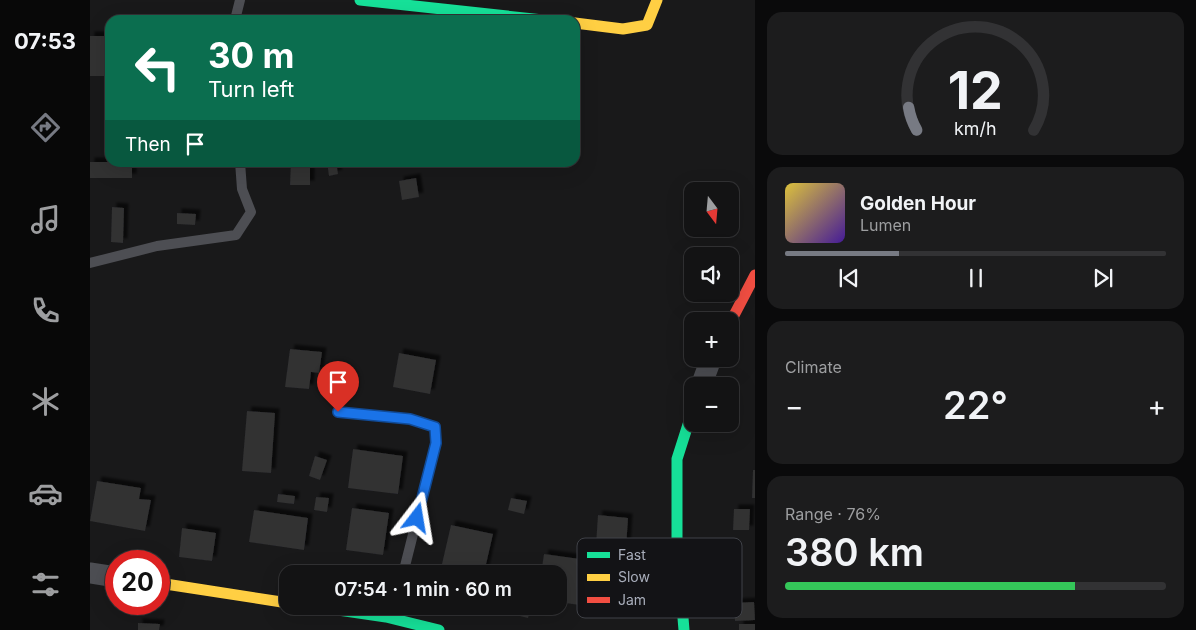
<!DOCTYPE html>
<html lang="en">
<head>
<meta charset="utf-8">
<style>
  body { margin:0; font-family:Inter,sans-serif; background:#1c1c1d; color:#f1f3f6; height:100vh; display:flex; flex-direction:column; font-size:19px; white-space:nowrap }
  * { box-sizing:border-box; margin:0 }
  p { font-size:16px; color:#9d9ea0 }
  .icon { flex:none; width:28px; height:28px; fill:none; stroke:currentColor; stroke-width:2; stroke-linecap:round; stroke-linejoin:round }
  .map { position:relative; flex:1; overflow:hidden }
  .drawer { display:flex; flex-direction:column; gap:12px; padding:12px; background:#0a0a0b; width:441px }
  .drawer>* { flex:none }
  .guide { position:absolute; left:15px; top:15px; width:475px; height:152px; border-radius:15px; box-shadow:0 5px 20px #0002,0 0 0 1px #323234; background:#0b6e4f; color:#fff; overflow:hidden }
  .needle { width:32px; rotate:164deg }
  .tools { position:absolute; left:594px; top:182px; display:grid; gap:10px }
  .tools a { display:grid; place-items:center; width:55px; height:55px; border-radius:10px; background:#131314; box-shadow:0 5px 20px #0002,0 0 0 1px #323234; font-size:25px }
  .speed { position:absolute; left:15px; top:550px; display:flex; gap:10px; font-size:25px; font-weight:700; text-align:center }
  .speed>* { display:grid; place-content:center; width:65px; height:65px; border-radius:50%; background:#131314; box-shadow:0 5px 20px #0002,0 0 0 1px #323234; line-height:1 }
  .speed .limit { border:8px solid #d22; background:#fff; color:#111 }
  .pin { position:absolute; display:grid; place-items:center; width:42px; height:42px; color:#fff; margin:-51px -21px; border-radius:50% 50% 50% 0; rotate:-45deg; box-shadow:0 0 5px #0007 }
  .pin .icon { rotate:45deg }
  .me { position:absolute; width:55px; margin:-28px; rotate:14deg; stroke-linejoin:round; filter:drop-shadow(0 0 4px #0008) }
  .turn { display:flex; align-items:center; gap:18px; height:105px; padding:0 20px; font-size:22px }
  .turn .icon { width:65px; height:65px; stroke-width:2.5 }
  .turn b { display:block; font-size:35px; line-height:42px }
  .then { display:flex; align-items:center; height:48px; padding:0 20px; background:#0003; gap:10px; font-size:19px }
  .big { font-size:38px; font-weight:600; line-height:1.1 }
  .drawer .widget { flex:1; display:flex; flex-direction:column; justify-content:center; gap:8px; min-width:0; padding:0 18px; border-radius:15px; background:#1c1c1d }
  .drawer .dial { align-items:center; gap:0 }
  .dial svg { height:130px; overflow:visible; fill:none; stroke:#323234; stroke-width:7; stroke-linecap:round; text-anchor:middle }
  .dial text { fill:#f1f3f6; stroke:none }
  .song { display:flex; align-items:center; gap:15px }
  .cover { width:60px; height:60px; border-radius:8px; background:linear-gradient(135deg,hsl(50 70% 55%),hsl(260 70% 35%)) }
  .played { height:5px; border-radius:2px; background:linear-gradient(90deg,#777a83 30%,#323234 30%) }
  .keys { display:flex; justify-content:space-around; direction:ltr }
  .heat { display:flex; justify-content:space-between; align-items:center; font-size:28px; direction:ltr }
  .charge { height:8px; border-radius:4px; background:linear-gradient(90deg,#34c759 76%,#323234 0) }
  .trip { position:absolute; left:189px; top:565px; width:288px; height:50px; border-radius:15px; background:#131314; box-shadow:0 5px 20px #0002,0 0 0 1px #323234; font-weight:600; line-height:50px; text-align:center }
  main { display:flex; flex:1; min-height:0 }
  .tabs { display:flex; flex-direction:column; width:90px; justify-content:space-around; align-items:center; background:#080808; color:#9d9ea0 }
  .tabs .icon { width:35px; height:35px }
  .tabs .selected { color:#777a83 }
  .tabs b { font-size:22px; color:#f1f3f6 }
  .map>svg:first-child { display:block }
  .building { fill:#313132; filter:url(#shadow) }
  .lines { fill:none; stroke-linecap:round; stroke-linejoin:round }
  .lane { stroke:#4d4e53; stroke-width:10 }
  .street { stroke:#4d4e53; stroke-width:21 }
  .fast { stroke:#16e098; stroke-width:11 }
  .slow { stroke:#ffcf43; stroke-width:11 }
  .jam { stroke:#f24e42; stroke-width:11 }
  .route-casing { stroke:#114b97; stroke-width:12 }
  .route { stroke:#1a73e8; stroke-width:9 }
  .key { fill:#131316; stroke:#404248; stroke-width:1 }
  .key-label { font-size:14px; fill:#a9aebb }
</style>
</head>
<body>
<main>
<nav class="tabs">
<b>07:53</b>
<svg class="icon selected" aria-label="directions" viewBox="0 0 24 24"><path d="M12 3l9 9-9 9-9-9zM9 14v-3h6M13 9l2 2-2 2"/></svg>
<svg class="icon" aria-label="music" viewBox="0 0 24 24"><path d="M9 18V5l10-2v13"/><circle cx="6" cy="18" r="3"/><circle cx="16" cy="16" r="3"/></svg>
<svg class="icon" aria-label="phone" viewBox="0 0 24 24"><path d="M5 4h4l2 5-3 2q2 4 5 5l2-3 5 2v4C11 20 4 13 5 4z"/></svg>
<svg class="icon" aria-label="climate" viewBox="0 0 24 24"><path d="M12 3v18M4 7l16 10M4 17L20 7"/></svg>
<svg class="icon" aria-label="car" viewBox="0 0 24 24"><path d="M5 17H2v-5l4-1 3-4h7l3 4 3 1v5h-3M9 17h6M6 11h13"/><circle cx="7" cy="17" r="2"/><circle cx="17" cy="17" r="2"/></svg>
<svg class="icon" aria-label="filters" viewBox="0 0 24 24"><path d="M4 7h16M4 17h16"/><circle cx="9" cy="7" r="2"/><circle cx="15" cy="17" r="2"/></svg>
</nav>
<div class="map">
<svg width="665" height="630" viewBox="0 0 665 630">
  <defs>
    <filter id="shadow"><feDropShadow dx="4.5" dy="-4.5" stdDeviation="1" flood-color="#0009"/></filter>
  </defs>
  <rect width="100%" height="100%" fill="#19191a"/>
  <g class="building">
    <rect x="0" y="36" width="20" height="40"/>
    <rect x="0" y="162" width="42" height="16"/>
    <polygon points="201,162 220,162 220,185 200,185"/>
    <polygon points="237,162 246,162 248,174 239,176"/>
    <polygon points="326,178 329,197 312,200 309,181"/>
    <polygon points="22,207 34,208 33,243 21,242"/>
    <polygon points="87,213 106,214 105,225 87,224"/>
    <polygon points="200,349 232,352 229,373 221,372 219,389 195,387"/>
    <polygon points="309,353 346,360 340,394 303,387"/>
    <polygon points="157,411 185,413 181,473 152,471"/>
    <polygon points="263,449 313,456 308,494 258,488"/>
    <polygon points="225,456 237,460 230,480 219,476"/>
    <polygon points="663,470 665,470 665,498 662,498"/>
    <polygon points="7,481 51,488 49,499 61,500 55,531 0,521"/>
    <polygon points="188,494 205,496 204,504 187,502"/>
    <polygon points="226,497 239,498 237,512 224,510"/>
    <polygon points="421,498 437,501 434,514 418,510"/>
    <polygon points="262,508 299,513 293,555 256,550"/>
    <polygon points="644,509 660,509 659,530 643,530"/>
    <polygon points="164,510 218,518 214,550 159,542"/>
    <polygon points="508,515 538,518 536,548 506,545"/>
    <polygon points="361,525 403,534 394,573 352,564"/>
    <polygon points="92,528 126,533 122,561 89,557"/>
    <polygon points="454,554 497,560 490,605 468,602 468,574 451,574"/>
    <polygon points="664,602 665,620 645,621 644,603"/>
    <polygon points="420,606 441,606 438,618 418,613"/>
    <polygon points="48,623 70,624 69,630 48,630"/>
    <rect x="649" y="624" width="16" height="6"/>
  </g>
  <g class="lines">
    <g class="lane">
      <polyline points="145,20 150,0"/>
      <polyline points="0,263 67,246 146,235 161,212 152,189 150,162"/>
      <polyline points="248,412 319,419 345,427 346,443 313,574"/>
    </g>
    <g class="street">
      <polyline points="611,386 621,359"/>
      <polyline points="0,573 26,577"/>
    </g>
    <g class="fast">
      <polyline points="270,0 453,20"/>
      <polyline points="221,606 296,617 349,630"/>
      <polyline points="594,630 587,545 587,459 602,412"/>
    </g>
    <g class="slow">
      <polyline points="485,23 533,29 557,25 567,0"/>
      <polyline points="69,583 198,603"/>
    </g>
    <polyline class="jam" points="640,323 665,275"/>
  </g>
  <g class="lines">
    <g class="route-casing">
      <polyline id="route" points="248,412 320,419 345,427 346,443 327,518"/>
    </g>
    <use href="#route" class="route"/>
  </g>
  <rect x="487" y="538" width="165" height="80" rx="8" class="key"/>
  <rect x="497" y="552" width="23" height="6" fill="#16e098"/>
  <rect x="497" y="574" width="23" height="7" fill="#ffcf43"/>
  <rect x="497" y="597" width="23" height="6" fill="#f24e42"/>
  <g class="key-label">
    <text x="528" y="560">Fast</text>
    <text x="528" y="582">Slow</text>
    <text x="528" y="605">Jam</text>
  </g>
</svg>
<div class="tools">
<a><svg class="needle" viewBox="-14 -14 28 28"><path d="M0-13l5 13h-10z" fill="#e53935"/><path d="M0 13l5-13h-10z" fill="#9d9ea0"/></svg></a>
<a><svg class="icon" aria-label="sound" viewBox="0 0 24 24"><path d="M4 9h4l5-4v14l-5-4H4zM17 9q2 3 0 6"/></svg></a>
<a>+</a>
<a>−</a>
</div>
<div class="speed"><div class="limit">20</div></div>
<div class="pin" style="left:248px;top:412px;background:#d93025"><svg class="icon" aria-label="arrive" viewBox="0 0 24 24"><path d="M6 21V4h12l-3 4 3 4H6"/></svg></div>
<svg class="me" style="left:327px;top:518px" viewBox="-20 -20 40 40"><path d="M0-17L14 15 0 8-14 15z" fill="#1a73e8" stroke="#fff" stroke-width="4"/></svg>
<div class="trip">07:54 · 1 min · 60 m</div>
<div class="guide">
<div class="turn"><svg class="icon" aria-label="left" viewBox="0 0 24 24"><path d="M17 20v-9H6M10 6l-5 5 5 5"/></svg><div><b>30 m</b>Turn left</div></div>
<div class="then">Then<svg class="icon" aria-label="arrive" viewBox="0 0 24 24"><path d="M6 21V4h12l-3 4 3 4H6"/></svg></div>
</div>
</div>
<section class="drawer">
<div class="widget dial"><svg viewBox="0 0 100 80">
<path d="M14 69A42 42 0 1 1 86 69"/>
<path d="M14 69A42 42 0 0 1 9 55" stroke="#777a83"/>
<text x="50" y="56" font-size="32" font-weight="700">12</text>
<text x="50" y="72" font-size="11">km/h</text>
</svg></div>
<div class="widget">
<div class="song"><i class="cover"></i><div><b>Golden Hour</b><p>Lumen</p></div></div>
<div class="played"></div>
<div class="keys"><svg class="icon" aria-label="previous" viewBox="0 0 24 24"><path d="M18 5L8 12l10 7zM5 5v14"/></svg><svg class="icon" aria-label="pause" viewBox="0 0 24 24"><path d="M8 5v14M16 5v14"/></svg><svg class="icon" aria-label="next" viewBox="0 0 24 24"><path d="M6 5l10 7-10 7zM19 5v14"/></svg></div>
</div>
<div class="widget"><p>Climate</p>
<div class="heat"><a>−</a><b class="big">22°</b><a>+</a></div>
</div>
<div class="widget"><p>Range · 76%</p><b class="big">380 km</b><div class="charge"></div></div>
</section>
</main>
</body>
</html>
